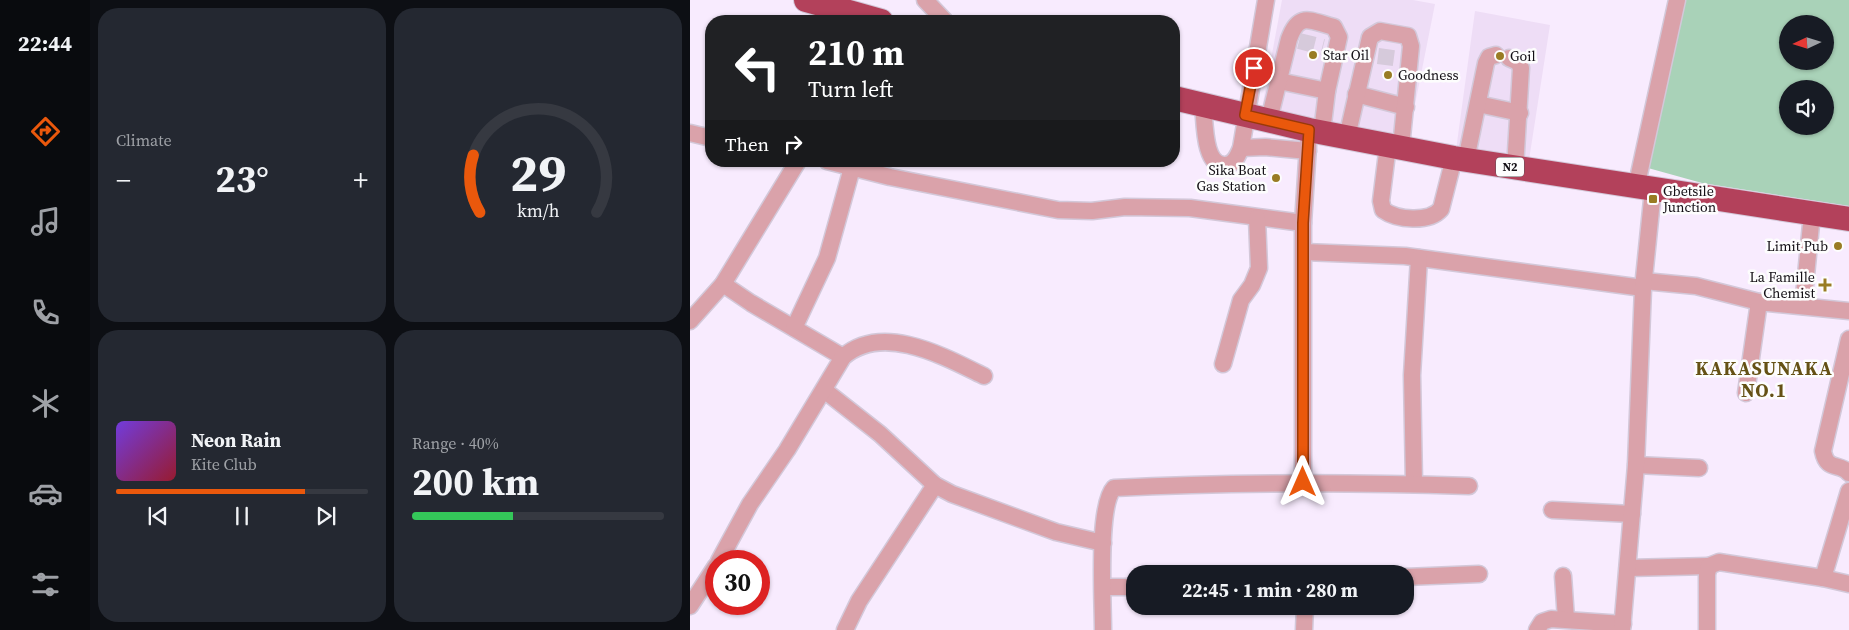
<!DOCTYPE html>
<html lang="en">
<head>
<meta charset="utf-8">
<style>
  body { margin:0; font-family:"Source Serif 4",serif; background:#242831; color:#f1f3f6; height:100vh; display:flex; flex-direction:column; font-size:19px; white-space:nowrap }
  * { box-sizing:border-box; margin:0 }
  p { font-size:16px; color:#9ea1a6 }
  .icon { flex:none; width:28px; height:28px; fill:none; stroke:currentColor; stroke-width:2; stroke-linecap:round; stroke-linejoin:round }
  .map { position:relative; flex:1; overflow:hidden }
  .sheet { display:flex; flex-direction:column; gap:8px; padding:8px; background:#0d0f14; width:600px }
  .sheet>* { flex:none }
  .guide { position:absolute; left:15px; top:15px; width:475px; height:152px; border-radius:20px; box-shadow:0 1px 4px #0004; background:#202124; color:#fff; overflow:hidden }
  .needle { width:32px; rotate:266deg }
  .buttons { position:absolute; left:1089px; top:15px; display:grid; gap:10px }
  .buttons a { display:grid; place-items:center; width:55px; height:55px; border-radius:50%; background:#171b24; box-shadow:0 1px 4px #0004; font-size:25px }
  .speed { position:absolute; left:15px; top:550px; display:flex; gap:10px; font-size:25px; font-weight:700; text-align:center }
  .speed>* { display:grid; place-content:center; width:65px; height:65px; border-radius:50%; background:#171b24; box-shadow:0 1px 4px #0004; line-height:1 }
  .speed .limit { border:8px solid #d22; background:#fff; color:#111 }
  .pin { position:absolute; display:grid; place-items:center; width:42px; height:42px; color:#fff; margin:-21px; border:2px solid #fff; border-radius:50%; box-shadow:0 1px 5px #0007 }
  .me { position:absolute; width:55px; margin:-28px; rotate:0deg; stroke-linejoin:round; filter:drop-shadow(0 0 4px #0008) }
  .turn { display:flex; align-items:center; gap:18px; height:105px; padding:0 20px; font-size:22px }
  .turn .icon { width:65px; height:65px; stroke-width:2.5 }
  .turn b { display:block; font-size:35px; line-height:42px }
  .then { display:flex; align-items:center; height:48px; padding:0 20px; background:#0003; gap:10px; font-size:19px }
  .big { font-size:38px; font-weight:700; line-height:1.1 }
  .sheet .card { flex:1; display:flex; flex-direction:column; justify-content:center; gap:8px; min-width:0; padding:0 18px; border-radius:20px; background:#242831 }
  .sheet .dial { align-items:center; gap:0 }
  .dial svg { height:130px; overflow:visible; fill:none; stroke:#363941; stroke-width:7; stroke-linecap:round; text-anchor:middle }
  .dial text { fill:#f1f3f6; stroke:none }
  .song { display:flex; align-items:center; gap:15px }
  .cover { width:60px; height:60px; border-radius:8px; background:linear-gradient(135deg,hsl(260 70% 55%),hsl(350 70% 35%)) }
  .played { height:5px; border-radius:2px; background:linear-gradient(90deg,#ea580c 75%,#363941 75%) }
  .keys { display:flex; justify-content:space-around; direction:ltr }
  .heat { display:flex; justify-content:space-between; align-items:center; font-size:28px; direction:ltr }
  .charge { height:8px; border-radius:4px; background:linear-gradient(90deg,#34c759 40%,#363941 0) }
  .sheet .tiles { flex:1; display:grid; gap:8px; grid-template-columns:repeat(2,1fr) }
  .trip { position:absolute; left:436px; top:565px; width:288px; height:50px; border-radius:20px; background:#171b24; box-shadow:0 1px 4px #0004; font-weight:700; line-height:50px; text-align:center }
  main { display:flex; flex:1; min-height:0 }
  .tab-bar { display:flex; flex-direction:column; width:90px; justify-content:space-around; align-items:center; background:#090b0e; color:#9ea1a6 }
  .tab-bar .icon { width:35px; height:35px }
  .tab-bar .current { color:#ea580c }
  .tab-bar b { font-size:22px; color:#f1f3f6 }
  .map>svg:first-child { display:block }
  .built { fill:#eeddf6 }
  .green { fill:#a9d2b8; fill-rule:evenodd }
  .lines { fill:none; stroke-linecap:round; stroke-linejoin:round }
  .minor-tunnel { stroke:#d6cadb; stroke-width:16; stroke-dasharray:16 8; stroke-linecap:butt }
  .minor-casing { stroke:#d3c8d9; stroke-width:19 }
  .highway-casing { stroke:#d3c8d9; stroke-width:26 }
  .minor { stroke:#daa2aa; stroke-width:16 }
  .highway { stroke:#b3415b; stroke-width:24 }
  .route-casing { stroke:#983908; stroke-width:12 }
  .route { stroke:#ea580c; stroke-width:9 }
  .poi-dot { fill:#997c24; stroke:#fdfdfd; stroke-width:2 }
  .labels { text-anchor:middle; stroke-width:5; stroke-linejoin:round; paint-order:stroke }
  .shield { fill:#fdfdfd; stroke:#59565b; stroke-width:1 }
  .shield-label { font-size:12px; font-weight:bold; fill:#130f15 }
  .poi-label { font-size:14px; fill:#130f15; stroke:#fdfdfd; text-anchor:start }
  .district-label { font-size:19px; font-weight:bold; letter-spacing:1px; fill:#655115; stroke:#fdfdfd }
</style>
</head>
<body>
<main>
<nav class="tab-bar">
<b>22:44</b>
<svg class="icon current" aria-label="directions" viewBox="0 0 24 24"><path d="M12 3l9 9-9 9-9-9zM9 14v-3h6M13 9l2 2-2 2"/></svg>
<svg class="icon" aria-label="music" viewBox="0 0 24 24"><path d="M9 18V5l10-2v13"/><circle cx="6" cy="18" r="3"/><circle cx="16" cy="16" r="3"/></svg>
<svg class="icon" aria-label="phone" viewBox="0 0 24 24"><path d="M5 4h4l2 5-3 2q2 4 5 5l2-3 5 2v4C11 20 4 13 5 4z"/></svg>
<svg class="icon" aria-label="climate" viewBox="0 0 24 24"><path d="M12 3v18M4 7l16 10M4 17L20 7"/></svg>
<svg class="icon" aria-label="car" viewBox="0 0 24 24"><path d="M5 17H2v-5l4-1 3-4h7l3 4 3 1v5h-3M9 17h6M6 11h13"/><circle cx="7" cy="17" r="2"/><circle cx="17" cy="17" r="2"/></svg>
<svg class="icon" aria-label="filters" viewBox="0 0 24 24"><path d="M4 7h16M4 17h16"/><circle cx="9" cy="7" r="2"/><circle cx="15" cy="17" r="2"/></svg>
</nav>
<section class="sheet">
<div class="tiles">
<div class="card"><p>Climate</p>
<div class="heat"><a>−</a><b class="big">23°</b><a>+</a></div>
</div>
<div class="card dial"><svg viewBox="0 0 100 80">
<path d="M14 69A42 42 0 1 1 86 69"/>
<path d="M14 69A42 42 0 0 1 10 34" stroke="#ea580c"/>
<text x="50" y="56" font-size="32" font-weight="700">29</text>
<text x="50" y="72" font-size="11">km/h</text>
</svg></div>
<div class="card">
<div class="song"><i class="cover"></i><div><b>Neon Rain</b><p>Kite Club</p></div></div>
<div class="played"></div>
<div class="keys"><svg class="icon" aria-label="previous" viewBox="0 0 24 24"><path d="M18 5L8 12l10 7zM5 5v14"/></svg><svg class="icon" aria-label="pause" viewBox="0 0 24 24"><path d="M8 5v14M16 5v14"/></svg><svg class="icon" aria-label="next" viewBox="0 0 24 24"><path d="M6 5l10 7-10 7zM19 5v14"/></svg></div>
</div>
<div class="card"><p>Range · 40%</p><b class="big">200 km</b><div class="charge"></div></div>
</div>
</section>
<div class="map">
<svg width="1159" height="630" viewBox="0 0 1159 630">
  <rect width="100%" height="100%" fill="#f8ebfe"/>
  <g class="built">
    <polygon points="592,0 723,0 745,4 718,140 572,108"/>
    <polygon points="785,11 860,25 839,160 766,150"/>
  </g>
  <path class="green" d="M 993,0 L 1159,0 L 1159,206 L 1012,183 L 958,168 ZM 1098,24 L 1135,24 L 1135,61 L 1098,61 ZM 1098,89 L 1135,89 L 1135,126 L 1098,126 Z"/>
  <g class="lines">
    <g class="minor-tunnel">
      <polyline points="609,41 633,47"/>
      <polyline points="688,56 711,59"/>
    </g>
    <g class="minor-casing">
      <g id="minor">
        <polyline points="235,0 255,21"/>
        <polyline points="819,58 828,62 831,68 825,168"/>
        <polyline points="589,81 637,91"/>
        <polyline points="666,94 716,107"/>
        <polyline points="788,104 830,113"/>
        <path d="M 513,105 C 515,120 513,168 536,165 C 545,164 548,155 551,148 L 576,0"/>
        <path d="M 579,120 L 599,39 C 609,11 620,21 644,27 L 649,37 L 637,91 L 632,132"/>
        <polyline points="0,133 21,138"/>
        <polyline points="657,137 680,37 690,31 718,36 721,46 711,147"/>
        <path d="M 698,145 L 691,201 L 693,210 C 707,220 739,223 751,209 L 764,158"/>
        <polyline points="551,148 575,147 618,151"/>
        <polyline points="776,160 796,63 799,57 806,55"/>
        <polyline points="137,161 200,177 368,210 402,211 435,207 500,208 613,223"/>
        <polyline points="946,188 987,0"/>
        <polyline points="614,252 715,256 953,288"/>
        <polyline points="954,281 1006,286 1069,302"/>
        <polyline points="33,284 61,303 153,357"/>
        <polyline points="1113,306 1122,214"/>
        <polyline points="0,321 33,284 108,161"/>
        <polyline points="104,328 137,258 162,168"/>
        <path d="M 1159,339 L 1133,451 C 1137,472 1149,462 1159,473"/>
        <polyline points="533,364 551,300 562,285 569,268 567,218"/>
        <polyline points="134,390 190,434 245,485 262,494 366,532 413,543"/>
        <polyline points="1056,393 1069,302 1159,311"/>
        <polyline points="946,465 1009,468"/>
        <polyline points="613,482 613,223 619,130"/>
        <polyline points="724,484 722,375 729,258"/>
        <polyline points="862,510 942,514"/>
        <path d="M 29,561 L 60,504 L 97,450 L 153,357 C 193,322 255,357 294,376"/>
        <polyline points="938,568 1019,566"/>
        <polyline points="873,576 876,619"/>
        <polyline points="715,577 789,574"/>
        <polyline points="1133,578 1159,491"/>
        <polyline points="414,587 445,587"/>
        <polyline points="0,606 26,566"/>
        <polyline points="155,630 169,601 245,485"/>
        <path d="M 413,630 C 413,602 407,506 424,488 C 542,482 660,482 779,486"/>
        <polyline points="614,630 615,606"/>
        <polyline points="847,630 852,622 861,619 933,624"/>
        <polyline points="932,630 946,465 953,288 963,190"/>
        <polyline points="1017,630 1017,574 1019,566 1029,562 1133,578 1159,584"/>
      </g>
    </g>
    <g class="highway-casing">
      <g id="highway">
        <polyline points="116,0 191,21"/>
        <polyline points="484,98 619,130 764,158 1159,219"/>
      </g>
    </g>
    <use href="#minor" class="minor"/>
    <use href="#highway" class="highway"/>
  </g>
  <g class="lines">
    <g class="route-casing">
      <polyline id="route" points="564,68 555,115 619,130 613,223 613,482"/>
    </g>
    <use href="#route" class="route"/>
  </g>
  <g class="poi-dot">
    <circle cx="623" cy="55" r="5"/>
    <circle cx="810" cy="56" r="5"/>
    <circle cx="698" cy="75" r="5"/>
    <circle cx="586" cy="178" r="5"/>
    <rect x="958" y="194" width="10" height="10" rx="2.5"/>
    <circle cx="1148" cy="246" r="5"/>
    <path d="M1132.5 277.5h5v5h5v5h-5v5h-5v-5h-5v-5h5z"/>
  </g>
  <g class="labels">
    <rect class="shield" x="806" y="157.5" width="28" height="19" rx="4"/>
    <g class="shield-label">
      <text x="820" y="171">N2</text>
    </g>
    <g class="poi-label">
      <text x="633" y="60">Star Oil</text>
      <text x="820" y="61">Goil</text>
      <text x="708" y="80">Goodness</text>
      <text x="576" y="175" text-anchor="end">Sika Boat<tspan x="576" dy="16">Gas Station</tspan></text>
      <text x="973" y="196">Gbetsile<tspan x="973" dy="16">Junction</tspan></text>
      <text x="1138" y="251" text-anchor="end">Limit Pub</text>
      <text x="1125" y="282" text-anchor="end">La Famille<tspan x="1125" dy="16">Chemist</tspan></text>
    </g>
    <g class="district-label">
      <text x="1074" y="375">KAKASUNAKA<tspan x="1074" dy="22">NO.1</tspan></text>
    </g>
  </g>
</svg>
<div class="buttons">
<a><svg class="needle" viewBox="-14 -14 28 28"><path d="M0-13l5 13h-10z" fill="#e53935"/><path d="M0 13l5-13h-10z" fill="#9ea1a6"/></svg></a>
<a><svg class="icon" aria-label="sound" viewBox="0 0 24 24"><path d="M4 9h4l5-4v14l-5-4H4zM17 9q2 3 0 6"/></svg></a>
</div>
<div class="speed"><div class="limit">30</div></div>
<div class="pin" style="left:564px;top:68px;background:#d93025"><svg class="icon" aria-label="arrive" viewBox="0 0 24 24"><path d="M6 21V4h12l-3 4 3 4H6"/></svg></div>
<svg class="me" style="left:613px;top:482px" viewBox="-20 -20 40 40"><path d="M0-17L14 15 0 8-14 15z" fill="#ea580c" stroke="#fff" stroke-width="4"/></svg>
<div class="trip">22:45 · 1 min · 280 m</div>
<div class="guide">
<div class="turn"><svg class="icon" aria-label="left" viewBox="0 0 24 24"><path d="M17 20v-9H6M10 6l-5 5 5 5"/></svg><div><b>210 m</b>Turn left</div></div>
<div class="then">Then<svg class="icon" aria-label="right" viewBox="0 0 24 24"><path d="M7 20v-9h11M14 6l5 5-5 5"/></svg></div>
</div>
</div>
</main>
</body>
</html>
